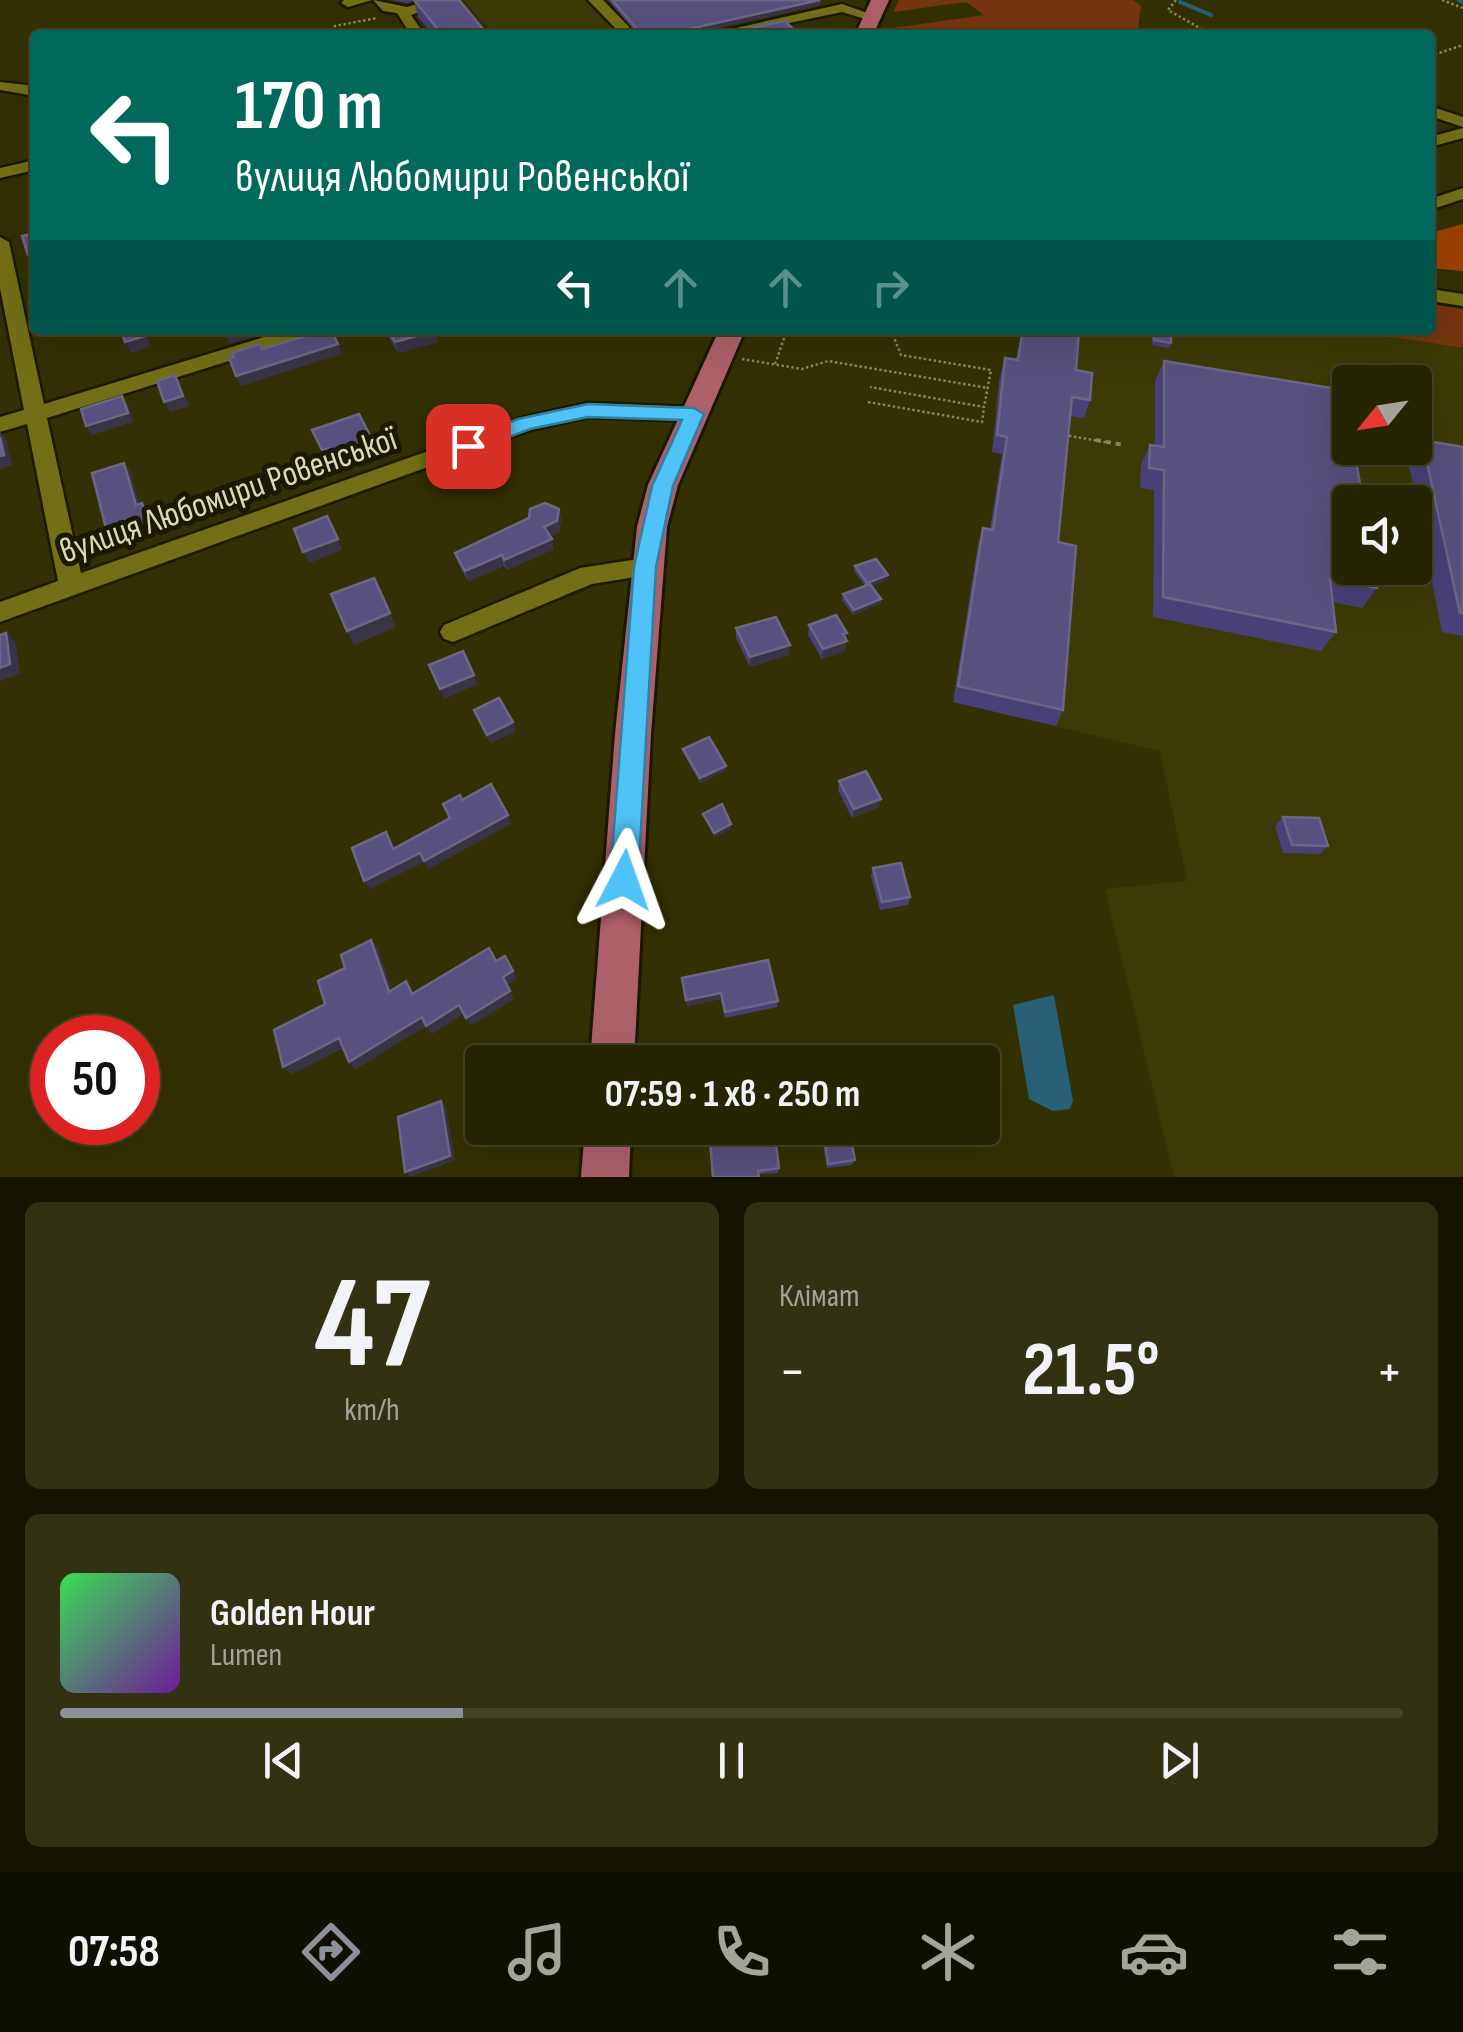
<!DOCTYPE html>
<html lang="uk">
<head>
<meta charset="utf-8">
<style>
  body { margin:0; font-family:"Sofia Sans Condensed",sans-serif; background:#323111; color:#f1f3f6; height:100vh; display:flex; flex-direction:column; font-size:38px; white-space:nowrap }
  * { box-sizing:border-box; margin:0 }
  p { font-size:32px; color:#a4a599 }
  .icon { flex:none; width:55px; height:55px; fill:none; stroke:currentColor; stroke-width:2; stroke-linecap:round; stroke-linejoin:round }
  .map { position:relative; height:1177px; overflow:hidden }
  .details { display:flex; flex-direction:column; gap:25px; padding:25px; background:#151401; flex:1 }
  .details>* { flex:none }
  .guide { position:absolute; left:30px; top:30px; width:1405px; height:305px; border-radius:10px; box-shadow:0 10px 40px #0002,0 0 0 2px #424224; background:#00695c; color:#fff; overflow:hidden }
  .needle { width:65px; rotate:240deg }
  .tools { position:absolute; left:1332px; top:365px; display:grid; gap:20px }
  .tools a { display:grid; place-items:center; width:100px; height:100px; border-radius:10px; background:#262502; box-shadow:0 10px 40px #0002,0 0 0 2px #424224; font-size:50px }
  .speed { position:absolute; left:30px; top:1015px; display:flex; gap:20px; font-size:50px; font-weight:700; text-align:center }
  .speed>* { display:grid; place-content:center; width:130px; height:130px; border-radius:50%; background:#262502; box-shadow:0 10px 40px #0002,0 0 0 2px #424224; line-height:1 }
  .speed .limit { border:15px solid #d22; background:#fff; color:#111 }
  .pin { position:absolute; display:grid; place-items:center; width:85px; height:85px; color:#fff; margin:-42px; border-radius:20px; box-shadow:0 5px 15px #0006 }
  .me { position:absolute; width:110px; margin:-55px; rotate:4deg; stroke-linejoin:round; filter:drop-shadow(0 0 8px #0008) }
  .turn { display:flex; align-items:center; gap:35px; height:210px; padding:0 40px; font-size:45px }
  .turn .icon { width:130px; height:130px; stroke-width:2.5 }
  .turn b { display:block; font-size:70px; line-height:85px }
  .lanes { display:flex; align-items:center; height:95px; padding:0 40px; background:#0003; justify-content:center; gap:50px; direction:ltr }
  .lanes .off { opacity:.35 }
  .big { font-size:75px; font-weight:700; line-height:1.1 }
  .details .card { flex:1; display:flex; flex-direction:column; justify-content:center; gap:15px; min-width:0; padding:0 35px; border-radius:15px; background:#323111 }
  .details .dial { align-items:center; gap:0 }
  .dial b { font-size:130px; line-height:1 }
  .song { display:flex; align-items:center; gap:30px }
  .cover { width:120px; height:120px; border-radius:15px; background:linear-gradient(135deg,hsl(130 70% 55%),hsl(280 70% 35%)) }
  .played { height:10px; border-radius:5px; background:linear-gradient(90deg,#8c9099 30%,#424224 30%) }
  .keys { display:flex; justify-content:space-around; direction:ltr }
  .heat { display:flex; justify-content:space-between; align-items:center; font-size:55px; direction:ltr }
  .details .tiles { flex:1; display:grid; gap:25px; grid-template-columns:1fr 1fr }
  .card:last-child { grid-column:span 2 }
  .trip { position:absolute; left:465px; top:1045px; width:535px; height:100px; border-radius:10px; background:#262502; box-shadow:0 10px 40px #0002,0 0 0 2px #424224; font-weight:700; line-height:100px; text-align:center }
  .dock { display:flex; height:160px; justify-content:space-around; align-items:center; background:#0f0f01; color:#a4a599 }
  .dock .icon { width:70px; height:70px }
  .dock .on { color:#8c9099 }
  .dock b { font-size:45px; color:#f1f3f6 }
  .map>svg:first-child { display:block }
  .built { fill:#3c3a06; fill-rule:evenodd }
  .green { fill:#76350f }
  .forest { fill:#9b4100 }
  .water { fill:#286076 }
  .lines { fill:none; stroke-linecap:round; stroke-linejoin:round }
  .stream { stroke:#286076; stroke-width:4 }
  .minor-casing { stroke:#1a1901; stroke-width:5 }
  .major-casing { stroke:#1a1901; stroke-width:6 }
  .path-far1 { stroke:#87865c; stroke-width:2.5; stroke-dasharray:2.5 2.5; stroke-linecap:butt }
  .path { stroke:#87865c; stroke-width:4; stroke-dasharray:5 5; stroke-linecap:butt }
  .minor { fill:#736f16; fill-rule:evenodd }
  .major { fill:#ae606a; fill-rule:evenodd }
  .wall { fill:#484077 }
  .shaded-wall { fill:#393346 }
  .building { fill:#58507e; stroke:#6c6686; stroke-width:2.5 }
  .route { fill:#4fc3f7; stroke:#337fa1; stroke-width:2.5 }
  .labels { text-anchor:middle; stroke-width:10; stroke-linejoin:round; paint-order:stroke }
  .street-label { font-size:35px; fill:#dbdbb3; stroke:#1a1901 }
</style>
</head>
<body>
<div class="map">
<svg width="1463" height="1177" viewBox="0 0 1463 1177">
  <rect width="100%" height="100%" fill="#333103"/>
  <g class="built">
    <polygon points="464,0 587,0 623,35 494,35"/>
    <path d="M 1021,330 L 1348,330 L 1463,348 L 1463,1177 L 1174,1177 L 1105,889 L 1187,881 L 1160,751 L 953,702 L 978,545 L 988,546 L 1002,455 L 998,411 L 994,410 L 1000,376 L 1014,378 ZM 1350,382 L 1415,382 L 1415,448 L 1350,448 ZM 1350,502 L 1415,502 L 1415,568 L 1350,568 Z"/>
  </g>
  <g class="green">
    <polygon points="899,0 1133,0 1141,6 1137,35 884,35 886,29 984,15 966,2 893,12"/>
    <polygon points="1430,304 1463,309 1463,348 1348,330 1430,330"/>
  </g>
  <polygon class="forest" points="1463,224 1463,271 1430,268 1430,233"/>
  <polygon class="water" points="1054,995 1073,1101 1070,1109 1053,1111 1029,1099 1013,1005"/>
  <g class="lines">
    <g class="stream">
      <polyline points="1459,0 1463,2"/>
      <polyline points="1180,2 1211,15"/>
    </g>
    <g class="minor-casing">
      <g id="minor">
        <polygon points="344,0 372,0 348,7 341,3"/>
        <polygon points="373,0 407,7 430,0 451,0 411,15 425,35 411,35 397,13 383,11"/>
        <polygon points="588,0 603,0 637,35 622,35"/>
        <polygon points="842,4 879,17 872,21 842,12 732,35 705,35"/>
        <polygon points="0,82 35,86 35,96 0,90"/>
        <polygon points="1430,106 1463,117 1463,127 1430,116"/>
        <polygon points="1463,128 1463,138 1430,147 1430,137"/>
        <polygon points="35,160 35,170 0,178 0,168"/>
        <polygon points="1463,188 1463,199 1430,210 1430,199"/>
        <polygon points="0,237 9,242 44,404 287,330 318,330 315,334 47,418 81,573 525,417 588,403 694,407 705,414 694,421 588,417 530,430 0,622 0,602 58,581 27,424 0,432 0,417 24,410 0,288"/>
        <polygon points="1430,289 1463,294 1463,306 1430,301"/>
        <polygon points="645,558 654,560 657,567 654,574 592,584 453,642 444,639 440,632 444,625 580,568"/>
      </g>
    </g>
    <g class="major-casing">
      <g id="major">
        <polygon points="871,0 889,0 873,35 855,35"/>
        <polygon points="719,330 745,330 678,485 667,527 651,734 634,1062 590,1062 615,734 637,527 648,485"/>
        <polygon points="585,1128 631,1128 629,1177 581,1177"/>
      </g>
    </g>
    <g class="path-far1">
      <polyline points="1176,0 1168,10 1212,35"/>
      <polyline points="1442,0 1463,8"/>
      <polyline points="328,35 335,26 377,18"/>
      <polyline points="1430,56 1463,45"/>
      <polyline points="891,330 901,355 991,370 984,407"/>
      <polyline points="742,359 802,369 828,361 988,388"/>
      <polyline points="775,364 787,330"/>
      <polyline points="868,402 982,422 984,407 870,387"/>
      <polyline points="1064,435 1111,443"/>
    </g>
    <polyline class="path" points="1096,440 1124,445"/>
    <use href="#minor" class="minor"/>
    <use href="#major" class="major"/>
  </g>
  <g class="wall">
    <polygon points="392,0 459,0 488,35 433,35 418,17 414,1 407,3"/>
    <polygon points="608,0 821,0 820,5 686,35 638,35"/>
    <polygon points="385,330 434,330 438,342 398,353"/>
    <polygon points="1022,330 1076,330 1076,370 1090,400 1084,418 1071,416 1058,542 1063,710 1056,726 953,702 978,545 983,528 990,529 1002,454 992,452 1000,376 1005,358 1016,360"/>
    <polygon points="1152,330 1171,330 1171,343 1169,348 1152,345"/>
    <polygon points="1164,361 1377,588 1362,608 1332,602 1336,632 1321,651 1153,617 1154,490 1140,488 1141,465 1150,445 1155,445 1155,381"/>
    <polygon points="1422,440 1463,447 1463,636 1442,632 1408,460"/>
    <polygon points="559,509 561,520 559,532 550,536 554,549 507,570 504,566 468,581 458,563 455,553"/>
    <polygon points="855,566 888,575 887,580 871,586 881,599 880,604 853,615 842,600 843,594 865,586 854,571"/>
    <polygon points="809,625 847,633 845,651 822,659 808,635"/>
    <polygon points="736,628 789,655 750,667 736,638"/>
    <polygon points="683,749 726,770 700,783 684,754"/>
    <polygon points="839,781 881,799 879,807 852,818 838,790"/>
    <polygon points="1283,817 1328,846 1320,854 1283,853 1275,826"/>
    <polygon points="873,868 910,897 908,905 880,910 871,876"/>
    <polygon points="682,978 778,1001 777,1007 725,1018 721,999 687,1006"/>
    <polygon points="820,1128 849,1128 855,1160 852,1165 827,1168"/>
    <polygon points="779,1168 778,1173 713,1177"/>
  </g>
  <g class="shaded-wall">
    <polygon points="820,0 820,5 686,35 662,35"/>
    <polygon points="142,330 145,330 150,347 131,353 125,342"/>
    <polygon points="235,330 253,330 256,336 229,344 224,333"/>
    <polygon points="435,331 438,342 398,353 395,342"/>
    <polygon points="338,344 342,354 241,386 236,376"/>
    <polygon points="175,375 189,406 170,412 164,402"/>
    <polygon points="122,396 128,404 133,422 92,435 86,426"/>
    <polygon points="0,431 6,440 12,465 0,469"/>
    <polygon points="373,441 377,452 336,466 332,456"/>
    <polygon points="329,448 333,459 326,461 322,450"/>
    <polygon points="124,463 130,471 142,513 136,505"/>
    <polygon points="142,503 148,511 155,534 115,548 109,540"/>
    <polygon points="559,509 561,520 559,532 546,537 544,527"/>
    <polygon points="338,539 342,550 309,563 303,552"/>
    <polygon points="552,539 554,549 507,570 504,560"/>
    <polygon points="502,555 504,566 468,581 465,571"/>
    <polygon points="888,575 887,580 866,588 867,583"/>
    <polygon points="881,599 880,604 853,615 854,610"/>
    <polygon points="390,613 396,627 354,645 347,631"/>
    <polygon points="6,633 16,643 20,674 0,681 0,668"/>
    <polygon points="847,633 845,651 822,659 823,649"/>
    <polygon points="790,645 789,655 750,667 750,657"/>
    <polygon points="474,675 478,684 444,699 440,689"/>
    <polygon points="513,722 516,731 490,744 487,735"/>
    <polygon points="726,766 726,770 700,783 700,778"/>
    <polygon points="881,799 879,807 852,818 854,809"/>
    <polygon points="508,815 511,824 429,869 424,862 370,889 364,881 420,853"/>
    <polygon points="731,824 731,829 714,838 714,833"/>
    <polygon points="371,940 378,948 395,1000 389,992"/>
    <polygon points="513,971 517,979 507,985 503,977"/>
    <polygon points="510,991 514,999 471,1026 466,1018"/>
    <polygon points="721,993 721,999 687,1006 686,1000"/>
    <polygon points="459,1005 465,1013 432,1034 426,1026"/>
    <polygon points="422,1017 428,1025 356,1069 349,1062"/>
    <polygon points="339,1038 347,1046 292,1074 283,1067"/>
    <polygon points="441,1101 446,1107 455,1160 411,1177 405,1172"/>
  </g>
  <g class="building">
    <polygon points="414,0 459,0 488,35 431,35 441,33"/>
    <polygon points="612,0 820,0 662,35 642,35"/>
    <polygon points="785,21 797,33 790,35 747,35 741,30"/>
    <polygon points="1157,32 1190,35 1158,35"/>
    <polygon points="35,233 35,290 33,280 34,258 28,255 22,236"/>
    <polygon points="121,330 142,330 145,336 125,342"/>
    <polygon points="326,330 331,330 338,344 236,376 229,358 234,357 232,353 259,344 262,349"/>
    <polygon points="388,330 434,330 435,331 395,342"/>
    <polygon points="1023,330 1079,331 1076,370 1092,373 1090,400 1072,397 1058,542 1076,546 1063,710 958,686 983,528 993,530 1007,437 997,435 1005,358 1018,360"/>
    <polygon points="1154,330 1171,330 1171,343 1154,340"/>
    <polygon points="1164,361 1344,390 1350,426 1350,448 1354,448 1363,502 1350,502 1350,568 1374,568 1377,588 1330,579 1336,632 1163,597 1164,470 1149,468 1150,445 1164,447"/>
    <polygon points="175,375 183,396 164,402 157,381"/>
    <polygon points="122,396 128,413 86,426 81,409"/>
    <polygon points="359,414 373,441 332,456 329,448 322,450 312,430"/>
    <polygon points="0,437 4,455 0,456"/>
    <polygon points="1422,440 1463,447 1463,613 1460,613"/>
    <polygon points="124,463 136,505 142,503 149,526 109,540 92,473"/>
    <polygon points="545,503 559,509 557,521 544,527 552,539 504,560 502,555 465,571 455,553 529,518 530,509"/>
    <polygon points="327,516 338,539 303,552 294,529"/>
    <polygon points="876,559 888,575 867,583 855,566"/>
    <polygon points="374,578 390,613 347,631 331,594"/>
    <polygon points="870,584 881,599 854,610 843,594"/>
    <polygon points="836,615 847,633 843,634 847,641 823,649 809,625"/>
    <polygon points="776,617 790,645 750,657 736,628"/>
    <polygon points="6,633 10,664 0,668 0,635"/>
    <polygon points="463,651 474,675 440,689 429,665"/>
    <polygon points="499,698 513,722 487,735 474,710"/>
    <polygon points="709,737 726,766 700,778 683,749"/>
    <polygon points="866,771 881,799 854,809 839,781"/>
    <polygon points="491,784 508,815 424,861 420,853 364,881 352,848 386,832 393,849 450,818 443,804 460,795 462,800"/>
    <polygon points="722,804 731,824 714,833 703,814"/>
    <polygon points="1283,817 1319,818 1328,846 1292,845"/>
    <polygon points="901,863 910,897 882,902 873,868"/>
    <polygon points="371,940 389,992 406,981 412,994 489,948 496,961 505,956 513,971 503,977 510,991 466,1018 459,1005 426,1026 422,1017 349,1062 339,1038 283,1067 274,1030 325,1004 318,981 345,968 341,955"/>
    <polygon points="768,960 778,1001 725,1012 721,993 686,1000 682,978"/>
    <polygon points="441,1101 450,1156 405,1172 398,1117"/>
    <polygon points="709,1128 774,1128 779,1168 758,1171 759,1177 713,1177"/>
    <polygon points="823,1128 849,1128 855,1160 828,1164"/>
  </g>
  <polygon class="route" points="588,404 694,408 704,414 673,486 656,567 638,880 634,890 624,894 614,890 610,880 634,567 652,486 682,420 588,417 530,429 468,453 458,446 461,441 518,419"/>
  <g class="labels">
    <g class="street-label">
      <text transform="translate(228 494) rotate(-19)" y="12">вулиця Любомири Ровенської</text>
    </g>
  </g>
</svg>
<div class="tools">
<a><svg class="needle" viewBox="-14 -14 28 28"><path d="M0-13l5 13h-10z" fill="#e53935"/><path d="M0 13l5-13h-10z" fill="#a4a599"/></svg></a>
<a><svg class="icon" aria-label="sound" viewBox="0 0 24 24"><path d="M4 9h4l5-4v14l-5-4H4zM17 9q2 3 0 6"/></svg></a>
</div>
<div class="speed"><div class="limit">50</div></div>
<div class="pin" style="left:468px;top:446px;background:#d93025"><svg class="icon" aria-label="arrive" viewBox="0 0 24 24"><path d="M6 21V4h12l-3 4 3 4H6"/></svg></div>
<svg class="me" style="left:624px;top:880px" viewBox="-20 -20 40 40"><path d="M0-17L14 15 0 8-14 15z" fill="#4fc3f7" stroke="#fff" stroke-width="4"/></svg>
<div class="trip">07:59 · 1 хв · 250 m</div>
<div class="guide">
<div class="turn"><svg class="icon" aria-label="left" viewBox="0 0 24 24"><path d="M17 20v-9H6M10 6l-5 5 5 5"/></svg><div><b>170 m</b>вулиця Любомири Ровенської</div></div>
<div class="lanes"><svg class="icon" aria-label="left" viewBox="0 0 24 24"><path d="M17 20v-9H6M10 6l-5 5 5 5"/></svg><svg class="icon off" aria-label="ahead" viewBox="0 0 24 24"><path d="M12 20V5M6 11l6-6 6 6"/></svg><svg class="icon off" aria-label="ahead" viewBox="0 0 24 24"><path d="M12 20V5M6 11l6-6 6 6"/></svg><svg class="icon off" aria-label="right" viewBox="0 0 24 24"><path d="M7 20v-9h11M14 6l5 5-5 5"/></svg></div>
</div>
</div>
<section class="details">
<div class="tiles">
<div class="card dial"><b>47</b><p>km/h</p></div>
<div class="card"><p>Клімат</p>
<div class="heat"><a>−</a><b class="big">21.5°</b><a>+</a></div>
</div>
<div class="card">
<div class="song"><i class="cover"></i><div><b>Golden Hour</b><p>Lumen</p></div></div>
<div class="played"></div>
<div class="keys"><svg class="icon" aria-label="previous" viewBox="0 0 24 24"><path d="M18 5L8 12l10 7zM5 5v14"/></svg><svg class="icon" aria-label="pause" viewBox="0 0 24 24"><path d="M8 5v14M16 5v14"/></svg><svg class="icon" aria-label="next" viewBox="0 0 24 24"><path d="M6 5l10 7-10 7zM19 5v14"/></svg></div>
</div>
</div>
</section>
<nav class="dock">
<b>07:58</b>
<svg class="icon on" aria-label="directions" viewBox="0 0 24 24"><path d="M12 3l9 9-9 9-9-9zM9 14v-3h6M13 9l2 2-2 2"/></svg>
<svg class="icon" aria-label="music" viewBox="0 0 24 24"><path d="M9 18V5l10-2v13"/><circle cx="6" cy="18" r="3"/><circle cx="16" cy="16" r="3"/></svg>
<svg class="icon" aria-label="phone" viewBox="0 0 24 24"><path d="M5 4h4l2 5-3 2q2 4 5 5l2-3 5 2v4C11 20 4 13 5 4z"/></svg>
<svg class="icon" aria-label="climate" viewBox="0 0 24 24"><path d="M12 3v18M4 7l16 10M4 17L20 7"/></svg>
<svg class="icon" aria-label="car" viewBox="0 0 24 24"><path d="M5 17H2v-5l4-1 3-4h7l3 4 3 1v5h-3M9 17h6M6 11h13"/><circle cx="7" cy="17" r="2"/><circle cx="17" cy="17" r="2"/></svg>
<svg class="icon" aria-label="filters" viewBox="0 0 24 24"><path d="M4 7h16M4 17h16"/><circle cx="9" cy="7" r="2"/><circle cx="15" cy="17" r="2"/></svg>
</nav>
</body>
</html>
